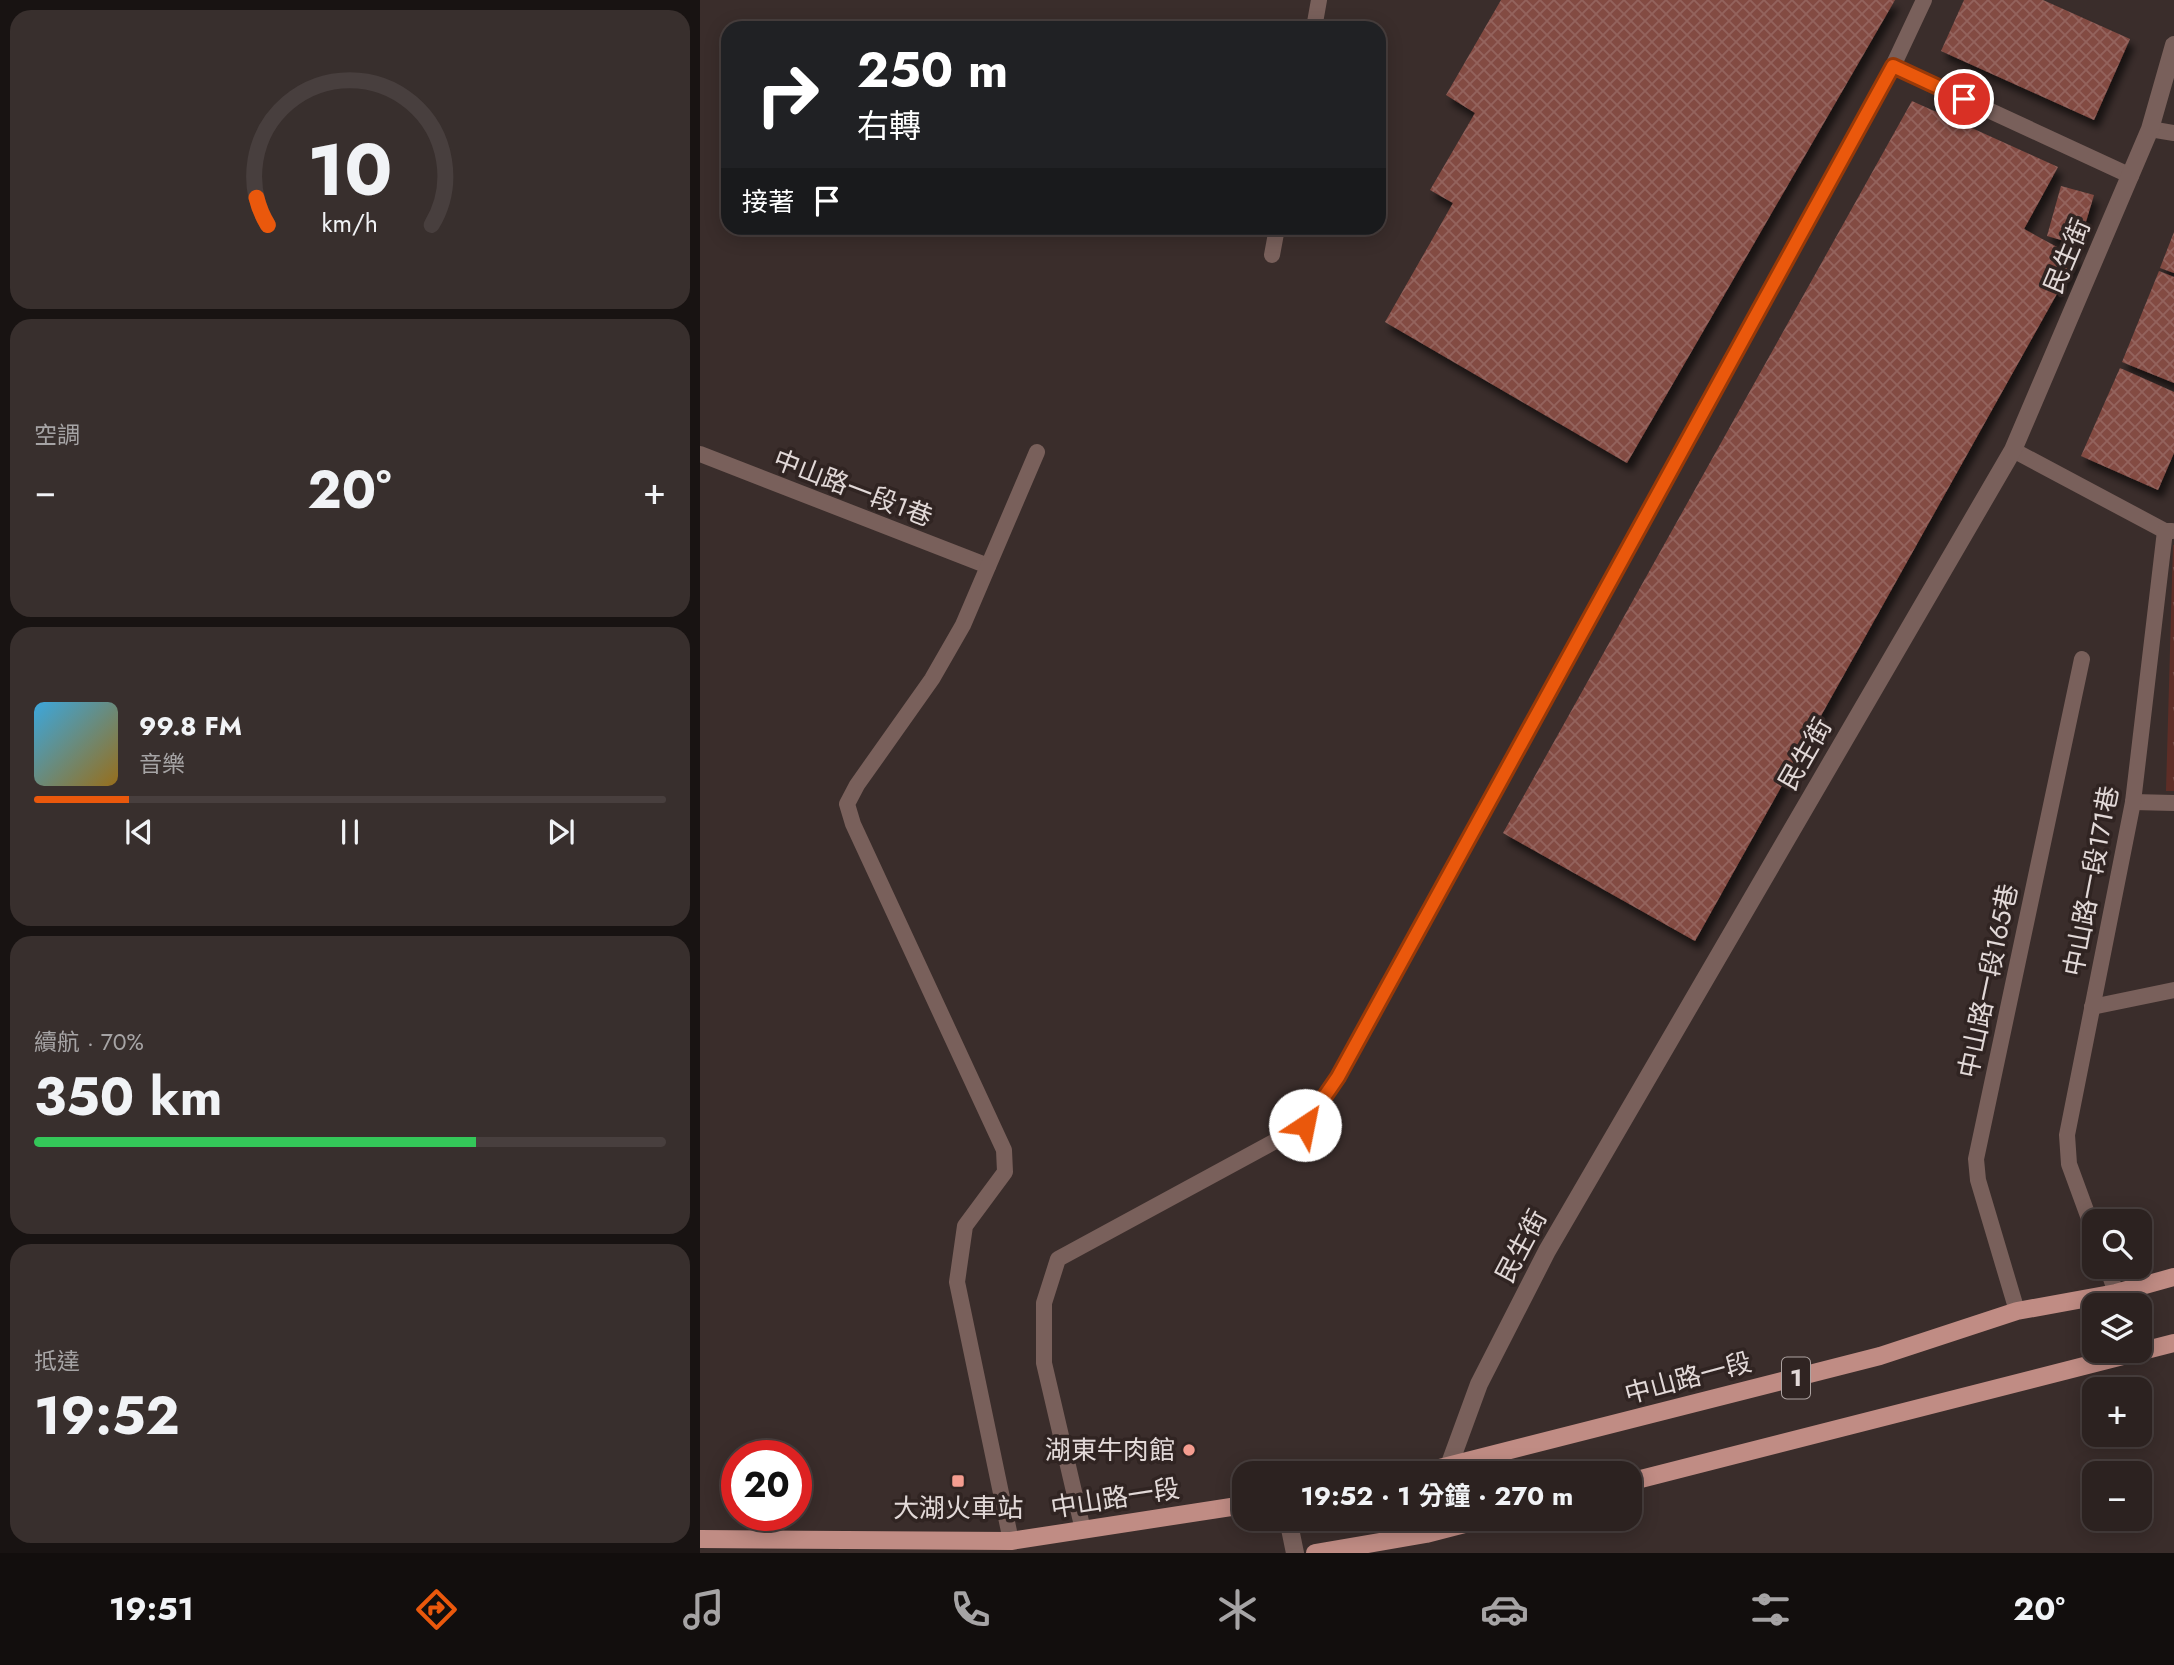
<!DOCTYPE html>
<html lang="zh-TW">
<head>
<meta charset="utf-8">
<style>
  body { margin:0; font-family:Jost,"Noto Sans TC",sans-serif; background:#382f2d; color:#f1f3f6; height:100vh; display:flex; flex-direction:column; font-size:26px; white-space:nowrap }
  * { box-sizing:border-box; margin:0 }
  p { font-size:23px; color:#a6a4a5 }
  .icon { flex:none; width:38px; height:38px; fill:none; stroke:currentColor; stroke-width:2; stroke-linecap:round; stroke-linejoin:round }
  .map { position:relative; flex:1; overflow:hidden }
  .details { display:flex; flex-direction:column; gap:10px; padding:10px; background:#181312; width:700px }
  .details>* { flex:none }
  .banner { position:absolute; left:21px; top:21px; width:665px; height:214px; border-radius:21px; box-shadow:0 4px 18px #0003,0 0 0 2px #483f3e; background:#202124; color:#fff; overflow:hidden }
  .controls { position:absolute; left:1382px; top:1209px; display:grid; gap:14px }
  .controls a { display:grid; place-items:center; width:70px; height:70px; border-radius:14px; background:#2c2220; box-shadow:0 4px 18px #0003,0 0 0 2px #483f3e; font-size:35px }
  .speed { position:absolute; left:21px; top:1440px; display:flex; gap:14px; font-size:35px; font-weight:700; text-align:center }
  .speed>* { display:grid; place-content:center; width:91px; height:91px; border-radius:50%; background:#2c2220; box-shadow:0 4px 18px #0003,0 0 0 2px #483f3e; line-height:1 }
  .speed .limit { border:10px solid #d22; background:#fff; color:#111 }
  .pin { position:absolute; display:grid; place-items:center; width:60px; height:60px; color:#fff; margin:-30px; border:4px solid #fff; border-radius:50%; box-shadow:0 2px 7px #0007 }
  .me { position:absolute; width:77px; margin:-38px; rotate:34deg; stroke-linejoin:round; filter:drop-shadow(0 0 5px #0008) }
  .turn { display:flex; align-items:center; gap:24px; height:147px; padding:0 21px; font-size:32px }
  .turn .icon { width:91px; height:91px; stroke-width:2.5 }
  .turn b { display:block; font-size:49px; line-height:60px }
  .then { display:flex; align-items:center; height:66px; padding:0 21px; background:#0003; gap:14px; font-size:26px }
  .big { font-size:52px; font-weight:700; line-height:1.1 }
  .details .tile { flex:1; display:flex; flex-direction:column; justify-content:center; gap:10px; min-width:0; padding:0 24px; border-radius:21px; background:#382f2d }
  .details .dial { align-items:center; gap:0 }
  .dial svg { height:182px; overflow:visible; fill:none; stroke:#483f3e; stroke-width:7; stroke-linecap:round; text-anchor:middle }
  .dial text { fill:#f1f3f6; stroke:none }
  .song { display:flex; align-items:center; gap:21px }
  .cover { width:84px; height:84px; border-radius:10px; background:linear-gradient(135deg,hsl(200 70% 55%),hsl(40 70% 35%)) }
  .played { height:7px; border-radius:4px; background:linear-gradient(90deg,#ea580c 15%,#483f3e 15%) }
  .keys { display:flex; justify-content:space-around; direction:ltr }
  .heat { display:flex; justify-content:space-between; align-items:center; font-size:38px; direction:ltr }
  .charge { height:10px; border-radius:5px; background:linear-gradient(90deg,#34c759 70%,#483f3e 0) }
  .trip { position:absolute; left:532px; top:1461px; width:410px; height:70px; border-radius:21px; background:#2c2220; box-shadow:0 4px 18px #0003,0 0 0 2px #483f3e; font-weight:700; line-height:70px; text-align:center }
  .tab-bar { display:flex; height:112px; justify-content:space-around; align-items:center; background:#120e0d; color:#a6a4a5 }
  .tab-bar .icon { width:49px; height:49px }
  .tab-bar .current { color:#ea580c }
  .tab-bar b { font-size:32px; color:#f1f3f6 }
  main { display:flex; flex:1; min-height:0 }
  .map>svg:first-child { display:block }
  .park { fill:url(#park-tufts) }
  .building { fill:url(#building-cross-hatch); filter:url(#shadow) }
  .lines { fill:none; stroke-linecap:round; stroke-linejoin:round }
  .lane { stroke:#79605b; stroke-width:16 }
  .street { stroke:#79605b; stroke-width:18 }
  .primary { stroke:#c08c84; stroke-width:18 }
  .route-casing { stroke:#983908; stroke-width:18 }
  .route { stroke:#ea580c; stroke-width:12 }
  .poi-dot { fill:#f59d90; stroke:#302422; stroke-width:2.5 }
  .labels { text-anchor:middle; stroke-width:7; stroke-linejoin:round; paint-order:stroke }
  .shield { fill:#302422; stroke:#ada3a1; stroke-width:2 }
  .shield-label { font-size:24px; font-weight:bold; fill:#e2d9d8 }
  .street-label { font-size:26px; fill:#e2d9d8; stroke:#302422 }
  .poi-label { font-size:26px; fill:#e2d9d8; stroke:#302422; text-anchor:end }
</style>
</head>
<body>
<main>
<section class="details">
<div class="tile dial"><svg viewBox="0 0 100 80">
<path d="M14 69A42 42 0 1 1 86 69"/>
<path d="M14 69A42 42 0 0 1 9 57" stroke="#ea580c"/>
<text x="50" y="56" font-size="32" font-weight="700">10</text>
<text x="50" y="72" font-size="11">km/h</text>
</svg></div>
<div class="tile"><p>空調</p>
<div class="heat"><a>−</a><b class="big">20°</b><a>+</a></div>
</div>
<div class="tile">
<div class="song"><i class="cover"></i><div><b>99.8 FM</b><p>音樂</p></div></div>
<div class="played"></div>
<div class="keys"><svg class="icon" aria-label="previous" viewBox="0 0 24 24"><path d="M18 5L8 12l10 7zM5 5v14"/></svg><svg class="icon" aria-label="pause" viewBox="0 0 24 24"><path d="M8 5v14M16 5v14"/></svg><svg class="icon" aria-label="next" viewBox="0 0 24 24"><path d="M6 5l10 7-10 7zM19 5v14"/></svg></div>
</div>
<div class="tile"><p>續航 · 70%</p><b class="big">350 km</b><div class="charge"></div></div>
<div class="tile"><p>抵達</p><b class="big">19:52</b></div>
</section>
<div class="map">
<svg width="1474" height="1553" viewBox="0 0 1474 1553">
  <defs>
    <pattern id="park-tufts" width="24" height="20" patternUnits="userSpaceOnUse" patternTransform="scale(1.75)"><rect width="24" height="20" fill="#5e2d26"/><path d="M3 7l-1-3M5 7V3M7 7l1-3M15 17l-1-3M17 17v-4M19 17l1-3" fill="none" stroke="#754b45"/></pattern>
    <pattern id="building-cross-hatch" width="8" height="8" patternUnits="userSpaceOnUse" patternTransform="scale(1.75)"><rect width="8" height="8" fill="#834b43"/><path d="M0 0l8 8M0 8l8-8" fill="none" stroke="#94645d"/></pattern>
    <filter id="shadow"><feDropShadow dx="4.5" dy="8" stdDeviation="3.5" flood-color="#0009"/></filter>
  </defs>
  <rect width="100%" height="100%" fill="#3a2d2b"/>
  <polygon class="park" points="1473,545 1474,545 1474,791 1466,791"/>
  <g class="building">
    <polygon points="801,0 1195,0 927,463 685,322 753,203 730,190 775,113 746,95"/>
    <polygon points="1264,0 1343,0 1430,39 1394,120 1241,51"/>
    <polygon points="1212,101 1358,167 1324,229 1377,258 995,941 803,833"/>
    <polygon points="1361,186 1394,195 1379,245 1347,236"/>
    <polygon points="1474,232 1474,273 1460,268"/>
    <polygon points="1459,271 1474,277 1474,383 1422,362"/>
    <polygon points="1420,368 1474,392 1474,453 1458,490 1381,456"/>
  </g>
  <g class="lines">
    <g class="lane">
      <polyline points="614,28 619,0"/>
      <polyline points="1193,66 1431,176"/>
      <polyline points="1450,129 1474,133"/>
      <polyline points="572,255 577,228"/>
      <polyline points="1313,450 1465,531 1472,531"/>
      <polyline points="0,454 288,566"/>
      <polyline points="1433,802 1474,803"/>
      <polyline points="1392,1007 1474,990"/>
      <polyline points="1395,1235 1369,1164 1367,1135 1433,802 1465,531"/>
      <polyline points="1407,1267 1416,1293"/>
      <polyline points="1317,1311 1278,1180 1276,1159 1382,659"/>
      <polyline points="383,1530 344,1363 344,1303 358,1259 605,1125 638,1077 1193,66 1224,0"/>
      <polyline points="311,1541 257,1282 265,1226 305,1172 304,1150 153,824 147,804 157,785 232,679 263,625 337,452"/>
    </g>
    <g class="street">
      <polyline points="746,1474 779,1384 847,1251 1313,450 1450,129 1474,45"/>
      <polyline points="588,1519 595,1553"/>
    </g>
    <g class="primary">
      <polyline points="716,1474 1180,1356 1317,1311 1416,1293 1474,1277"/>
      <polyline points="929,1482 1474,1343"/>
      <polyline points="0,1539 311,1541 544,1505"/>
      <polyline points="615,1553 726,1534 784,1519"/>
    </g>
  </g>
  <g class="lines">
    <g class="route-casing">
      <polyline id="route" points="605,1125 638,1077 1193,66 1264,99"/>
    </g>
    <use href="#route" class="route"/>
  </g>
  <g class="poi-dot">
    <circle cx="489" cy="1450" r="7"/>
    <rect x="251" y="1474" width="14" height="14" rx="3.5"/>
  </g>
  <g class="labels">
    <rect class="shield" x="1082" y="1357.5" width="28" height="41" rx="5"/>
    <g class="shield-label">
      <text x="1096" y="1386">1</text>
    </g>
    <g class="street-label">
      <text transform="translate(1367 256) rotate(-67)" y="9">民生街</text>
      <text transform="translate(153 488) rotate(21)" y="9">中山路一段1巷</text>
      <text transform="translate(1105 754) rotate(-60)" y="9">民生街</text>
      <text transform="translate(1391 881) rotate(-79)" y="9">中山路一段171巷</text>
      <text transform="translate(1288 981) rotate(-78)" y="9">中山路一段165巷</text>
      <text transform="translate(821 1246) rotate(-62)" y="9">民生街</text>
      <text transform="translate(988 1378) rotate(-15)" y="9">中山路一段</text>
      <text transform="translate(415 1498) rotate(-9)" y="9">中山路一段</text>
    </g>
    <g class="poi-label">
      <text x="475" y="1459">湖東牛肉館</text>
      <text x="258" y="1517" text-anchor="middle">大湖火車站</text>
    </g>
  </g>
</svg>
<div class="controls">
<a><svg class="icon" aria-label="search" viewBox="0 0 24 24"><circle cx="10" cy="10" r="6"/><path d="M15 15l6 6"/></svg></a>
<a><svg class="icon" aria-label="layers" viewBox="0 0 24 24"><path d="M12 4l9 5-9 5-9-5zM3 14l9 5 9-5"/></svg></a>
<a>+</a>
<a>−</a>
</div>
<div class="speed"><div class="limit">20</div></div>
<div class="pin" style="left:1264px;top:99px;background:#d93025"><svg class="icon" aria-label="arrive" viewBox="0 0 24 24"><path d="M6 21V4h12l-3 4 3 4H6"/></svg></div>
<svg class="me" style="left:605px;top:1125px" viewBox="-20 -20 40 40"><circle r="19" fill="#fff"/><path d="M0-13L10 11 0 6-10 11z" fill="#ea580c"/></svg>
<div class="trip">19:52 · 1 分鐘 · 270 m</div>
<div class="banner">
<div class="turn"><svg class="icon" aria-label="right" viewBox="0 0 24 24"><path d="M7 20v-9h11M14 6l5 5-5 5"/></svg><div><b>250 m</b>右轉</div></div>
<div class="then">接著<svg class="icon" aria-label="arrive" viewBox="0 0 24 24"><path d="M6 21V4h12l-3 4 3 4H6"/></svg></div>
</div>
</div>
</main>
<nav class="tab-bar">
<b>19:51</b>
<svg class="icon current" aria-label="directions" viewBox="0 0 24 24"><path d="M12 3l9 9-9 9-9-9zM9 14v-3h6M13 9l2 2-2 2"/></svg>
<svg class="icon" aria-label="music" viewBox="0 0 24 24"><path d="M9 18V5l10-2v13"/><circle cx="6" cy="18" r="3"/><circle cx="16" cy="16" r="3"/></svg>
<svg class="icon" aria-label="phone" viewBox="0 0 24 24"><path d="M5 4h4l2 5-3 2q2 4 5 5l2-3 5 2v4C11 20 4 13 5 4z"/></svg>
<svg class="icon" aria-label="climate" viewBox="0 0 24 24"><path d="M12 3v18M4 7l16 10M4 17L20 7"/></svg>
<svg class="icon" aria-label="car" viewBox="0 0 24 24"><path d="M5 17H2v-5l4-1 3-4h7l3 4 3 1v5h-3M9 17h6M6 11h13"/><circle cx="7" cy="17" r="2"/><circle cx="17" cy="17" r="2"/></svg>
<svg class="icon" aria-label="filters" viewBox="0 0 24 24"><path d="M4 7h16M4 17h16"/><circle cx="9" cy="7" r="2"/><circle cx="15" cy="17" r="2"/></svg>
<b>20°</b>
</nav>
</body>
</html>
